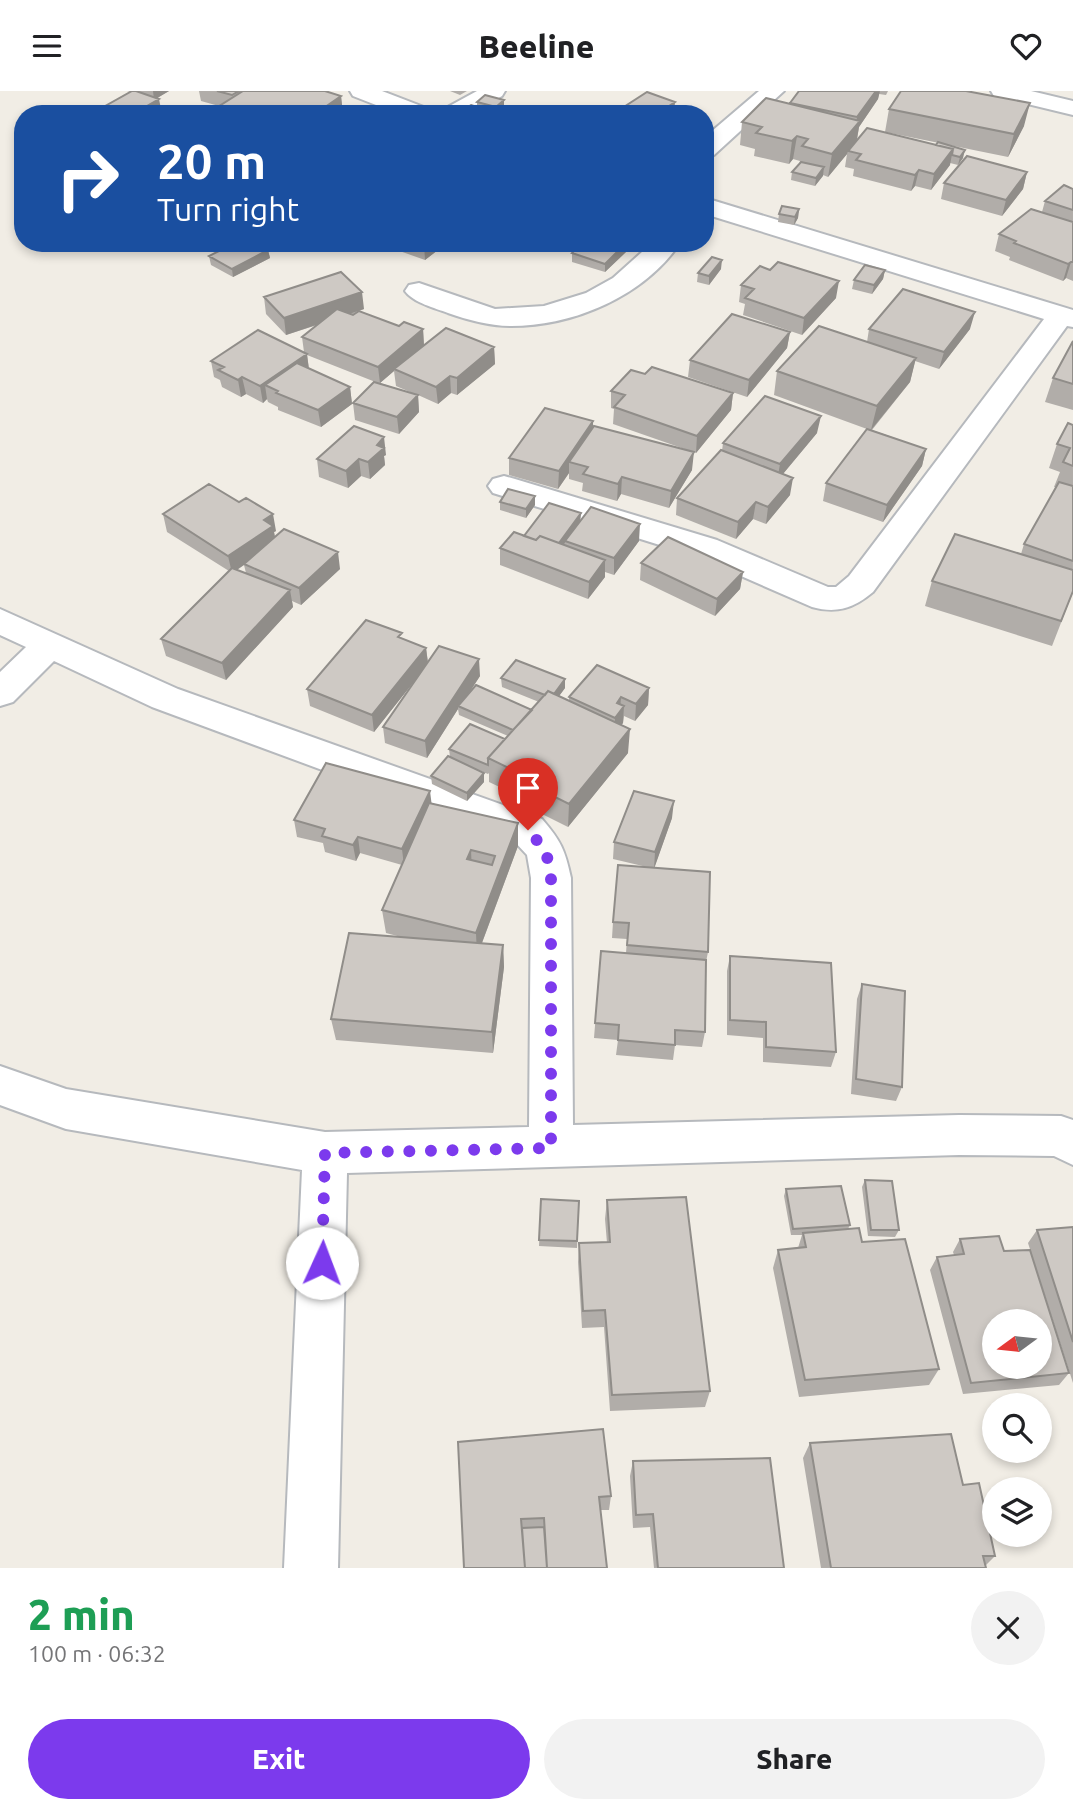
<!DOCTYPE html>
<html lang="en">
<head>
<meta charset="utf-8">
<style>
  :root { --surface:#fff; --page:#f2f2f2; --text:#202124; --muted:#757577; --accent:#7c3aed }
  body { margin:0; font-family:Ubuntu,sans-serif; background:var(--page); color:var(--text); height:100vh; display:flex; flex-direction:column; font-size:26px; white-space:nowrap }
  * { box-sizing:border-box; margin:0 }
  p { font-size:23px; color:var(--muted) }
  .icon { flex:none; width:38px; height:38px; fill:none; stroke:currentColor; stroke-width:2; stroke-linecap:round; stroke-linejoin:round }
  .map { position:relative; height:1477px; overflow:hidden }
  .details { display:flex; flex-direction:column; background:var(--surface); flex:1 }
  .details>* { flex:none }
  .hud { position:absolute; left:14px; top:14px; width:700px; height:147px; border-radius:28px; box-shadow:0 4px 10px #0003; background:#1a4fa0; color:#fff; overflow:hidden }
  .needle { width:46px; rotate:255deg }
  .buttons { position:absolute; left:982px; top:1218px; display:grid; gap:14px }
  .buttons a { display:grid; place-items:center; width:70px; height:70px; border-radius:50%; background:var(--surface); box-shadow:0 4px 10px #0003; font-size:35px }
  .pin { position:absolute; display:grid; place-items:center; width:60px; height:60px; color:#fff; margin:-72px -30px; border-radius:50% 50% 50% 0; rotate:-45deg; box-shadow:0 0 7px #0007 }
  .pin .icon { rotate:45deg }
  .me { position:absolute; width:77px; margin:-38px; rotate:2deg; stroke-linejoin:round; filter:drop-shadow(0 0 5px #0008) }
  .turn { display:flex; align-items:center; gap:24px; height:147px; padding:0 28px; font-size:32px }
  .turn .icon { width:91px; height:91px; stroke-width:2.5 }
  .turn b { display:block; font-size:49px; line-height:60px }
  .round { display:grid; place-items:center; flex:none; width:74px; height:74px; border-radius:37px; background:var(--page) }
  .headline { display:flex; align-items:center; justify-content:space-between; height:119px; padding:0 28px }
  h1 { font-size:42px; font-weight:800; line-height:52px; color:#1e9e55 }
  .button { display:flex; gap:14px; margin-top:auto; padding:14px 28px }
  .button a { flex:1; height:80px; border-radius:42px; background:var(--accent); color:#fff; font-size:28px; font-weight:800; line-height:80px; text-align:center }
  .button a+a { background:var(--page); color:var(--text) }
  header { display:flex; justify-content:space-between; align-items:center; height:91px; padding:0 28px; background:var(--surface); font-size:32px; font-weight:800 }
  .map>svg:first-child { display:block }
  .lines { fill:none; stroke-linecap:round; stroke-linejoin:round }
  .minor-casing { stroke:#b6b9bd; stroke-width:4 }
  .minor { fill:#fff; fill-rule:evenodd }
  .wall { fill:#b1ada9; fill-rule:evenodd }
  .shaded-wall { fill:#908d89 }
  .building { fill:#cec9c4; stroke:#908d89; stroke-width:2; fill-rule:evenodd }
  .route { stroke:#7c3aed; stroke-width:12; stroke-dasharray:0 21.6 }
</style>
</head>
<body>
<header><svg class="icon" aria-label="menu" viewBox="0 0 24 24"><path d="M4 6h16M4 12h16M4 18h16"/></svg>Beeline<svg class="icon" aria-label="heart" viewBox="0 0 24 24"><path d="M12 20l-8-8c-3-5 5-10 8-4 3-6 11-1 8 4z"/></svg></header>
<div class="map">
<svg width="1073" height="1477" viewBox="0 0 1073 1477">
  <rect width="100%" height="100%" fill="#f1ede5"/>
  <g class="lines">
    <defs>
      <path id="minor" d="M350 0H382L429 18 432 23H399L353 5Z
        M477 0H505L502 5 470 23H441L444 18Z
        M759 0H784L714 64 705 66V46Z
        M991 0H1031L1073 10V24L994 5Z
        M705 107 1073 219V236L1067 235 873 501C854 517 837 523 812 516L695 465 493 402 488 395 493 388 504 385 515 388 717 449 828 496H836L849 485 1044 228 705 123Z
        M652 152H680C644 205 574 235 511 235 490 235 468 229 448 222 435 217 414 212 405 200L409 194 419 192 495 218 544 215 586 202 613 187Z
        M0 518 178 598 542 728C561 750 565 759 571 787L573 1034 959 1024 1061 1025 1073 1029V1074L1054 1065 959 1064 347 1082 338 1477H284L302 1079 66 1038 0 1014V975L66 998 325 1041 529 1036 531 787 527 764 514 750 152 616 54 570 13 611 0 615V581L26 556 0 544Z"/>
    </defs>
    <use href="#minor" class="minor-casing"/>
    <use href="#minor" class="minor"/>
  </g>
  <path class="wall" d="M127 0H169L157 7Z
    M199 0H325L341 5 343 23H214L213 19 219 15 201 10Z
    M450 0H467L460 4Z
    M799 0H888L886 4 879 3 878 8 859 36 857 49 867 37 963 67 958 74 950 72V74L931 99 915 95 911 100 853 85 854 78 845 76 847 63 828 86 823 84 815 95 791 89 792 81 799 73 800 70 793 68 789 73 754 65 755 58 740 54 742 31 790 13Z
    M504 9V17L498 23H457L477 16V11Z
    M889 18 1024 35 1008 66 885 41Z
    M1027 81 1023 98 1002 125 941 108 944 92Z
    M1073 98V190L1066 187 1063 190 1009 169 1010 166 995 160 999 143 1042 121 1045 110Z
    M799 118 798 127 794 134 778 131 779 123Z
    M377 152H447L425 169Z
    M551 152H626V161L605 181 572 171V162L575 160Z
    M268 159 270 167 233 186 211 174 209 165Z
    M721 178 709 194 697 191 698 182Z
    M885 179 883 188 872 203 852 198 854 189Z
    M741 194 836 207 802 244 743 224 745 213 739 211Z
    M264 206 364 218 359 220 399 235 423 238 424 255 494 256 495 273 457 304 451 302 438 313 418 304 419 321 399 343 355 329 353 312 378 292 307 264 309 277 350 296 352 313 321 336 278 319V316L268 311 267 308 263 312 246 303 241 306 222 296 220 289 214 286 211 270 304 261 302 246 317 234 286 244 266 223ZM394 280 396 295 417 304 380 292Z
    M869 238H970L939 278 915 270 910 291 872 339 926 358 922 375 883 431 823 410 826 392 867 338 774 304 777 280 867 251Z
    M790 241 787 257 747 306 688 286 690 269Z
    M1073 250V319L1045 311 1053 287Z
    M645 283 733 302 731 319 696 362 613 333 614 318 611 317V300Z
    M1073 334V501L1052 555 925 515 932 490 1021 463 1024 453 1056 396H1054L1060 381 1049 377 1057 353Z
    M593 336 692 379 669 417 621 403 617 410 582 400 583 392 569 388V382L558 398 509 384V367Z
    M817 342 783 383 790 404 766 433 753 428 736 448 676 424 677 407 722 360 723 352Z
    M386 364 384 365 385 374 370 388 361 385 348 397 319 386 317 368Z
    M535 405V414L526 427 500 419V411Z
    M581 422 580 431 639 450 614 484 605 481V486L588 508 500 474V457L524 445Z
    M163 423 276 440 274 441 275 446 340 478 301 514 292 510 293 516 226 589 166 565 161 548 229 480 167 441ZM244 474 246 482 237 479Z
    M641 472 743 481 740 498 715 525 640 489Z
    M402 548 426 557 428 571 480 585 468 603 532 619 539 611 502 596 501 587 565 588V597L559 605 569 610V606L649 597 648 614 635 630 624 625 623 632 621 634 628 662 568 736 508 706V700L489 691V682L488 683 462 672 484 682V691L467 710 432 693 431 685 450 666 449 658 505 648 508 645 459 624 458 618 427 667 385 652 383 636 415 589 374 641 310 615 307 598Z
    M432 713 518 755 482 852 503 854 504 876 493 962 336 949 331 928 405 847 386 842 382 819 402 774 360 762 356 770 325 761 323 752 297 746 294 729Z
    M672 727 654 777 708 861 706 871 705 941 702 956 675 954 673 969 616 964 618 949 594 947 601 860 626 862 627 848 612 847 613 831 647 776 613 768 614 751Z
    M730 865 836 961 831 976 763 971V947L727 944V880Z
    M862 893 902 996 896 1010 851 1003 857 908Z
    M865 1089 899 1139 895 1146 868 1145 862 1096Z
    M786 1098 850 1134 848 1138 862 1151 939 1278 929 1294 799 1306 773 1177 778 1159 798 1157 802 1144H791L784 1105Z
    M541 1108 579 1110 577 1157 539 1155Z
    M607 1109 710 1300 705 1316 610 1320 604 1236 582 1237 578 1171 579 1152H607L605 1128Z
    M1073 1136V1292L1028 1152 1037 1139Z
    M960 1148 1004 1160 1069 1282 1059 1294 963 1303 930 1179 937 1166 954 1164 953 1161Z
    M458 1351 611 1405 609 1419H601L464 1477Z
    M810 1352 963 1394 995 1465 985 1475 986 1477H821L803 1367Z
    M633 1370 784 1477H654L650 1436 633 1437 630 1385Z"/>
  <path class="shaded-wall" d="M153 0H169L154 9Z
    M876 0H880L878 8 859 36 856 53 848 60 847 63 828 86 832 63 856 35 857 26Z
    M341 5 343 23H315Z
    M159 8 162 23H133Z
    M504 9V17L498 23H496V16Z
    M675 11 674 23H657Z
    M1030 12 1024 35 1008 66 1014 43Z
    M797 45 793 68 789 73 792 50Z
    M953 58 950 74 931 99 934 83Z
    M965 59 963 67 958 74 960 66Z
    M824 76 823 85 815 95 816 87Z
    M919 79 915 95 911 100 915 84Z
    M1027 81 1023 98 1002 125 1006 109Z
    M799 118 798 127 794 134 795 126Z
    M424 152H447L425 169Z
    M626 152V161L605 181V173Z
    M268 159 270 167 233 186 232 178Z
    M722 169 721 178 709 194V185Z
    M1071 171 1066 187 1063 190 1068 173Z
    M885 179 883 188 872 203 874 194Z
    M839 190 836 207 802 244 804 227Z
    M362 201 364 218 286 244 284 227Z
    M975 221 970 238 939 278 944 261Z
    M423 238 424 255 394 278V280L380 292 378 276Z
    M790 241 787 257 747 306 749 289Z
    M494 256 495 273 457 304V287Z
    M307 263 309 280 265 294 267 308 263 312 260 295Z
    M916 267 910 291 871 339 877 315Z
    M450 285 451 302 438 313 436 296Z
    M242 286 246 303 241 306 238 289Z
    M350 296 352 313 321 336 318 319Z
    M733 302 731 319 696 362 697 345Z
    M418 304 419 321 399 343 397 326Z
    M821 325 817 342 777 390 780 373Z
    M593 330V347L569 371V382L558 398 559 380Z
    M384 346 386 364 384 365 385 374 370 388 368 371 377 354Z
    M926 358 922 375 883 431 887 414Z
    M694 361 692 379 669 417 671 400Z
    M359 368 361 385 348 397 346 380Z
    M622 386 621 403 617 410 618 393Z
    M793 387 790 404 766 433 768 416Z
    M535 405V414L526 427V418Z
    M756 411 753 428 736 448 738 431Z
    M581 422 580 431 556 464V456Z
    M273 423 276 440 274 441 276 452 232 482 228 465 264 429Z
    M640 433 639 450 614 484V467Z
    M338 461 340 478 301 514 299 497Z
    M605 469V486L588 508 589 491Z
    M743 481 740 498 715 525 717 508Z
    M290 499 293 516 226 589 222 572Z
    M426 557 428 573 374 641 372 624Z
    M479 568 480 585 460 616 458 615V618L427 667 425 650Z
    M565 588V597L551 616V607Z
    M649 597 648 614 635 630 636 613Z
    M621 606 620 620 624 615 623 632 614 644 615 627 617 612Z
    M630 638 628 662 568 736 569 713Z
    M484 682V691L467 710V702Z
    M430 700 432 716 404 775 402 758Z
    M674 710 672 727 654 778 655 761Z
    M518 732V755L477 865 476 842Z
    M358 746 360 762 356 770 353 754Z
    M471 759 472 782 467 768Z
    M503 854 504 876 493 962 492 941Z"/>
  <path class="building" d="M132 0H136L159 8 133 23H91Z
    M217 0H239L232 4Z
    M243 0H325L341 5 315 23H226L213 19Z
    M799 0H876L857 26 790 12Z
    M901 0H966L1030 12 1014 43 889 18Z
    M647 1 675 11 657 23H613Z
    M485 4 504 9 496 16 477 11Z
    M766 7 860 30 832 63 802 55 808 48 797 45 792 50 756 42 762 36 742 31Z
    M471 14 490 21 487 23H457Z
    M674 20 682 23H669Z
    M867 37 953 58 934 83 919 79 915 84 856 69 861 63 848 60Z
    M938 51 965 59 960 66 952 64 953 58 936 54Z
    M967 65 1027 81 1006 109 944 92Z
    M801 71 824 76 816 87 792 81Z
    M1064 94 1073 98V119L1045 110Z
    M782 115 799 118 795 126 779 123Z
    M1031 118 1073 131V171H1071L1068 173 1014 152 1016 150 999 143Z
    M235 152H256L268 159 232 178 209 165Z
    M583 152H626L605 173 572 162Z
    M712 166 722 169 709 185 698 182Z
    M778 171 839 190 804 227 745 207 754 198 741 194 760 175 770 179Z
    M865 174 885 179 874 194 854 189Z
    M341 181 362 201 284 227 264 206Z
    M903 198 975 221 944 261 869 238Z
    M337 218 353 224 359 220 399 235 404 231 423 238 378 276 302 246Z
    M732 223 790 241 749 289 690 269Z
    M819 235 916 267 877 315 777 280Z
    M446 237 494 256 457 287 450 285 436 296 394 278Z
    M258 239 307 263 260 295 242 286 238 289 218 279 224 276 211 270Z
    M1073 250V293L1053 287Z
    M297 272 350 296 318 319 276 302 278 300 265 294Z
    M652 276 733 302 697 345 614 316 625 304 611 300 631 279 645 283Z
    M374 291 418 304 397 326 353 312Z
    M765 305 821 325 780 373 723 352Z
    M545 317 593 330 559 380 509 367Z
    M1068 332 1073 334V375L1063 371 1070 357 1057 353Z
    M354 335 384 346 377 354 384 357 368 371 359 368 346 380 317 368Z
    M594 335 694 361 671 400 622 386 618 393 583 383 588 376 569 371Z
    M867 338 926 358 887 414 826 392Z
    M721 359 793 387 768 416 756 411 738 431 677 407Z
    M1059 391 1073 395V470L1024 453Z
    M209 393 239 411 246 407 273 423 264 429 273 435 228 465 163 423Z
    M508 398 535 405 526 418 500 411Z
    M549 412 581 422 559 452 540 445 536 449 524 445Z
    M591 416 640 433 614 467 565 450Z
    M284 438 338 461 299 497 244 473Z
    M514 441 536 449 540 445 605 469 589 491 500 457Z
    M955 443 1073 479V500L1061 530 932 490Z
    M668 446 743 481 717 508 641 472Z
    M232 477 290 499 222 572 161 548Z
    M366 529 402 542 398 546 426 557 372 624 307 598Z
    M439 555 479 568 425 650 383 636Z
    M516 569 565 588 554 603 548 600 545 604 501 587Z
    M597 574 649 597 636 613 621 606 617 612 624 615 615 627 569 606Z
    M476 594 532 619 513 639 458 615Z
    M548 600 630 638 569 713 507 682 511 678 488 667Z
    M470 633 505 648 488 667V674L449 658Z
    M448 665 484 682 467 702 431 685Z
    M326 672 430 700 402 758 358 746 353 754 322 745 325 738 294 729Z
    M634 700 674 710 655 761 614 751Z
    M429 712 518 732 476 842 382 819ZM471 759 495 765 492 774 467 768Z
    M618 774 710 781 708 861 627 854 629 832 613 831Z
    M349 842 503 854 492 941 331 928Z
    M601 860 706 869 705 941 675 939V954L618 949 619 934 595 932Z
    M730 865 831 872 836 961 766 956V931L730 929Z
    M862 893 905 900 902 996 856 988Z
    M865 1089 892 1090 899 1139H871Z
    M841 1095 850 1134 793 1138 786 1098Z
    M686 1106 710 1300 612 1304 605 1219 583 1220 579 1152 610 1151 607 1109Z
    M541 1108 579 1110 577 1150 539 1149Z
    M1073 1136V1251L1037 1139Z
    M859 1137 862 1151 905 1148 939 1278 805 1289 778 1159 806 1156 803 1142Z
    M999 1145 1004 1160 1030 1159 1069 1282 971 1292 937 1166 964 1163 960 1148ZM994 1230H1040V1276H994Z
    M603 1338 611 1405 599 1406 607 1477H547L544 1427 521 1428 525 1477H464L458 1351Z
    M951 1343 963 1394 979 1392 995 1465H983L986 1477H831L810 1352Z
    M770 1367 784 1477H658L653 1423 636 1424 633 1370Z
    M544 1436 547 1477H525L522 1437Z"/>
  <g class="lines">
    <path class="route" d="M322 1172 325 1062 551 1057V787L546 760 528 739"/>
  </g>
</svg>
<div class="buttons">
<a><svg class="needle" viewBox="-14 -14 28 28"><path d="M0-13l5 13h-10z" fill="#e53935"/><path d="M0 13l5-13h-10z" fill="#757577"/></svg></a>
<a><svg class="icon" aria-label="search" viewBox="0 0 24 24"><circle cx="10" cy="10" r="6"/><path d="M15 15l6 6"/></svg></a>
<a><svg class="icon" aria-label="layers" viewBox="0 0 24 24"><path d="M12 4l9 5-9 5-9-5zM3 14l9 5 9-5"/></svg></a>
</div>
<div class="pin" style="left:528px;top:739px;background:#d93025"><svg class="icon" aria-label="arrive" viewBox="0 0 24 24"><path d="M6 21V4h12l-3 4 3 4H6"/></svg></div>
<svg class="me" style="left:322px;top:1172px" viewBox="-20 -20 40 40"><circle r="19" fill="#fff"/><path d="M0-13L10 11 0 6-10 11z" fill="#7c3aed"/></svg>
<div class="hud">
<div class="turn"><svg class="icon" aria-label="right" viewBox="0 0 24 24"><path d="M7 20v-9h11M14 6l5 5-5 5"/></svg><div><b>20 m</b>Turn right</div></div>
</div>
</div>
<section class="details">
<div class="headline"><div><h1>2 min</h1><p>100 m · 06:32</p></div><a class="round"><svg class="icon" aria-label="close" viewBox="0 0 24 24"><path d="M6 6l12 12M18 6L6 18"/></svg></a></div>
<div class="button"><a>Exit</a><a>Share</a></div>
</section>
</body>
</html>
